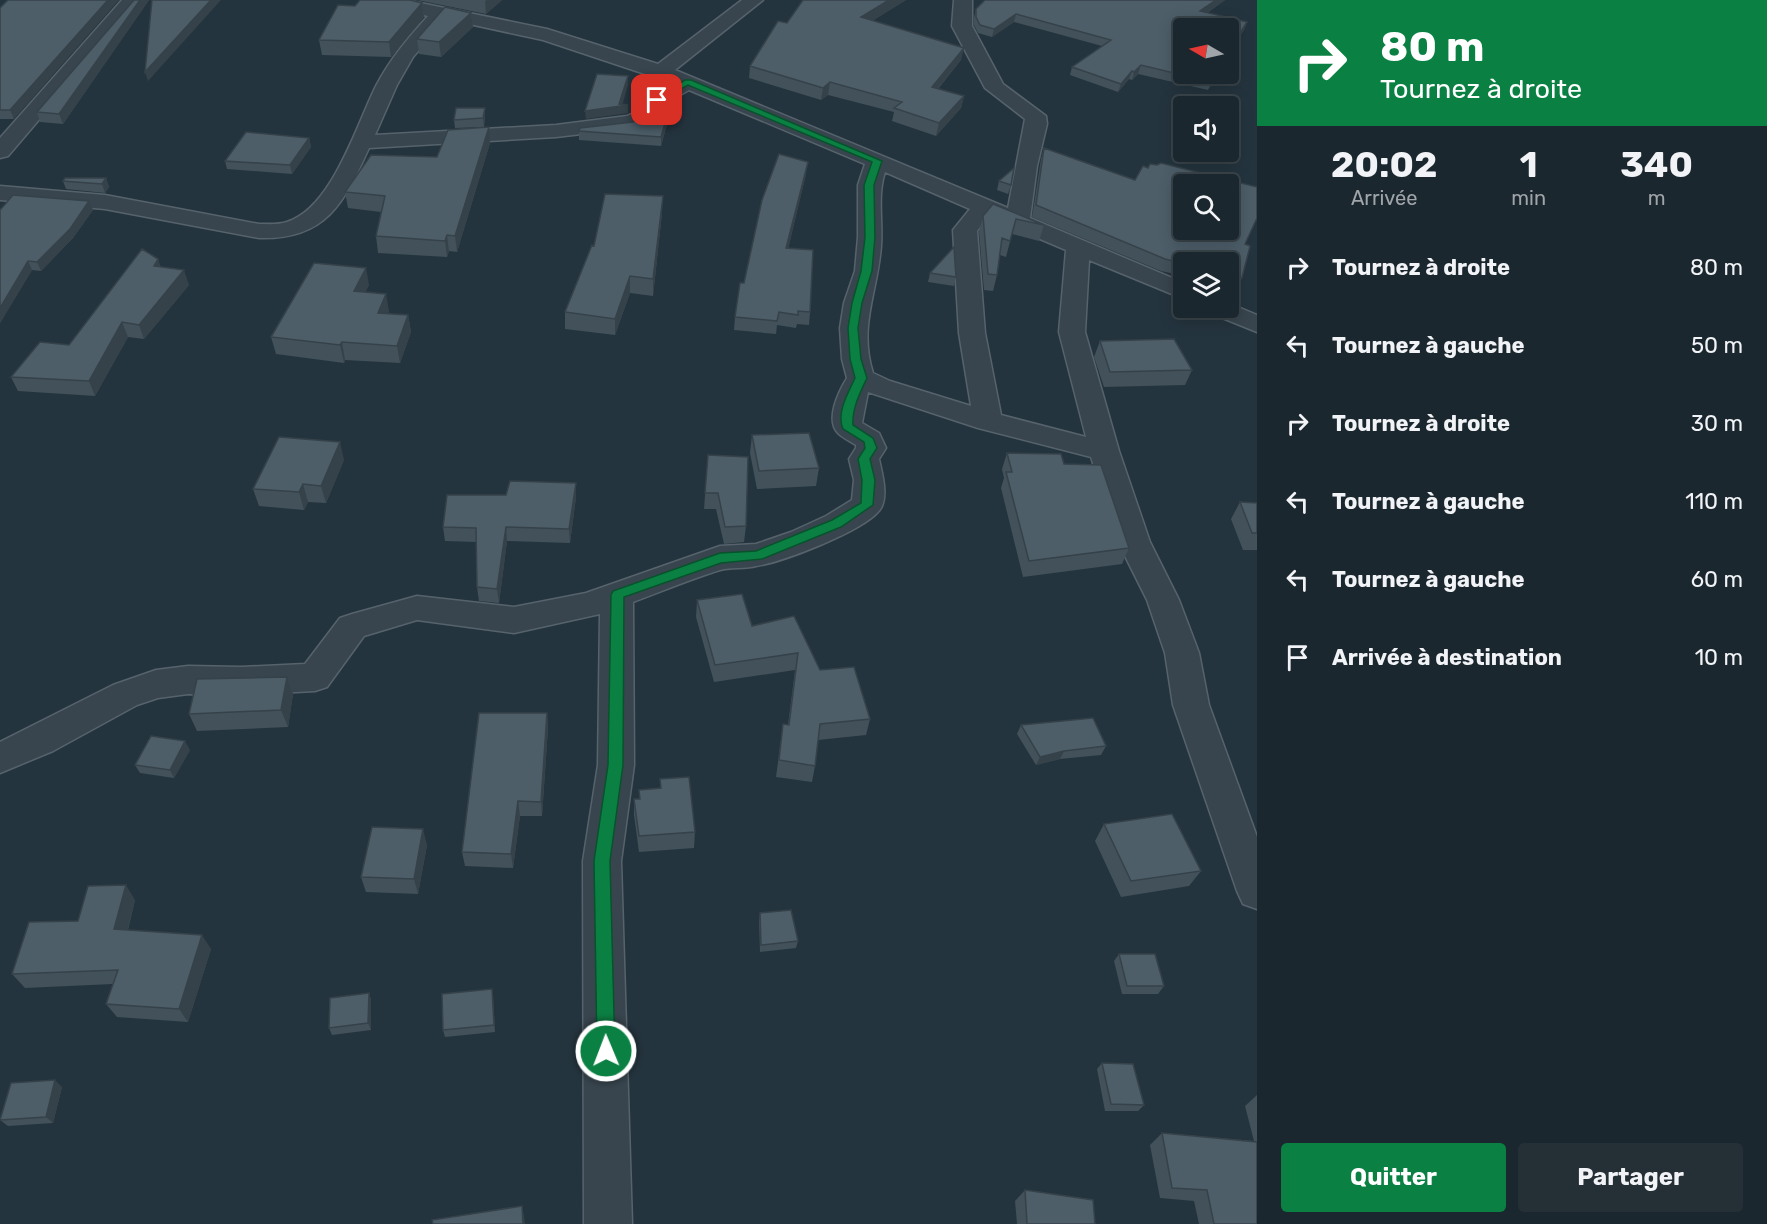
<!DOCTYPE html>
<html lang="fr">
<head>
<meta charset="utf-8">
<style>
  :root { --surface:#1b272e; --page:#242f36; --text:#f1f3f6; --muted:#a0a5aa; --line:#39444a; --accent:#0b8043 }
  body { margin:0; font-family:Rubik,sans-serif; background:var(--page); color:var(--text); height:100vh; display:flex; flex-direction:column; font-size:22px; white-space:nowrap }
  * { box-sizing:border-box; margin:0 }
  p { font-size:20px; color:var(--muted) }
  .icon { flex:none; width:33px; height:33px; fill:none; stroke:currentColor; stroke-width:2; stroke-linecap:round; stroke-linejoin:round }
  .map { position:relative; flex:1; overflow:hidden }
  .side { display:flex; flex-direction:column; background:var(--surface); width:510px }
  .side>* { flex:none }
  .hud { background:#0b8043; color:#fff; overflow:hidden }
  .needle { width:39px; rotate:279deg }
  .buttons { position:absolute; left:1173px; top:18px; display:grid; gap:12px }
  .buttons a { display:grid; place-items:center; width:66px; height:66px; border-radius:6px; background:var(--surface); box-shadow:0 3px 15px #0003,0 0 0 2px var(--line); font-size:30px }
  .pin { position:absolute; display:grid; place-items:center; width:51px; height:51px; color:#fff; margin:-26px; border-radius:12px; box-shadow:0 3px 9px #0006 }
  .me { position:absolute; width:66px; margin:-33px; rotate:359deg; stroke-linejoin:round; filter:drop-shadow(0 0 4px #0008) }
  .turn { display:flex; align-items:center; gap:21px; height:126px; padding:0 24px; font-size:27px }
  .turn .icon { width:78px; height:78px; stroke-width:2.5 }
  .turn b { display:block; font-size:42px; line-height:51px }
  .eta { display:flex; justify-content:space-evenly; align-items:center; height:102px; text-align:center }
  .eta b { font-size:36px; font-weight:700; line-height:42px }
  .primary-button { display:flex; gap:12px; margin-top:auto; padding:12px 24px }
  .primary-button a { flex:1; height:69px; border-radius:6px; background:var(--accent); color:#fff; font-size:24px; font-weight:700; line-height:69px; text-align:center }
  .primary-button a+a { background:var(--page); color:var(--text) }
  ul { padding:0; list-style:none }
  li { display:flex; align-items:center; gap:18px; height:78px; padding:0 24px }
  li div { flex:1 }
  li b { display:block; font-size:22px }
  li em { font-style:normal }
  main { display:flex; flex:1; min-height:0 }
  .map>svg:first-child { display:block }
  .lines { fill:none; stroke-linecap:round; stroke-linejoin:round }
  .minor-casing { stroke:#56636c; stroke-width:3 }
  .minor { fill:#38454e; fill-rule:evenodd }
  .wall { fill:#42515a }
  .shaded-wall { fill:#36424a }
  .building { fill:#4d5e69; stroke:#36424a; stroke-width:1.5; fill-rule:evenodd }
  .route { fill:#0b8043; stroke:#07532c; stroke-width:1.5 }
</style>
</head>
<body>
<main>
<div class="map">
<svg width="1257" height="1224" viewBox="0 0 1257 1224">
  <rect width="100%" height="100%" fill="#24343e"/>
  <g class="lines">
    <defs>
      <path id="minor" d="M122 0H141L8 156 0 158V138Z
        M370 0H406L547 29 658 64 742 0H763L675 70 1008 208 1025 119 985 88 952 26 954 0H972V26L1003 84 1046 116 1047 124 1037 166 1030 218 1184 283V299L1089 260 1085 332 1119 451 1150 542 1179 600 1199 653 1209 705 1257 837V909L1243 904 1237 891 1173 705 1165 653 1147 600 1118 542 1091 457 978 428 868 392 862 423 879 433 886 448 879 459C882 473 890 500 878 512 860 532 783 562 756 566 745 569 732 567 720 570 691 579 662 591 633 602L634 765 621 861 632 1224H584L583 861 598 765 600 614 514 633 417 620 364 636 327 687 315 691 241 695 188 694 158 698 137 705 53 751 0 773V742L113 685 156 670 188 666 241 667 305 664 340 618 352 614 417 596 514 607 586 593 720 546 756 544 791 532 826 516 852 500 854 480 849 459 856 448V445C850 441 843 438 839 434 824 421 839 391 847 378L842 359 840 328 844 303 855 271 858 237V185L865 164 689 90 664 104 651 120 632 128 556 137 369 148C344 203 326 240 259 238L105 209 0 200V186L105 195 259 224C268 224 278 225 287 222 332 208 356 126 376 86 390 59 408 38 428 16L372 4ZM446 19 543 40 672 83 650 96 637 112 627 116 556 125 375 135 397 85 413 57ZM885 172 970 209 953 230 959 333 971 406 890 381 873 373C858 326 878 291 881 246 883 221 877 196 885 172ZM988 217 1066 250 1059 332 1086 437 1001 415 985 333 977 231Z
        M1228 303 1257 315V332L1210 313 1206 308H1228Z"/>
    </defs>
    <use href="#minor" class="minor-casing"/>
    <use href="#minor" class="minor"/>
  </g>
  <path class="wall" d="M134 0H149L63 124 40 122 37 112Z
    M417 0H502L486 14Z
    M803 0H906L872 21 961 60 938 89 964 96 961 108 936 136 892 121 894 112 828 95 821 100 749 78 750 66 787 23Z
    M985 0H1225L1207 13 1247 22 1244 30 1184 74H1218L1208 90 1138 74 1132 80 1129 79 1118 92 1070 75 1072 67 1102 46 1014 22 992 37 978 33 974 25V17L976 9Z
    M422 3 424 17 391 57 322 55 319 40 355 6Z
    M0 8 14 119H0Z
    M471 13 473 27 441 57 419 54 417 39Z
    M485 116 484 127 455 128 454 120Z
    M669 117 661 146 579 140V131Z
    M309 138 311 147 292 174 227 169 225 161Z
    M490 143 457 252 449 251 447 257 378 253 376 236 381 212 348 208 345 192 437 157Z
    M1044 148 1245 244 1242 278 1237 289 1228 287V262H1184V276L1161 271 1032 217 1041 159Z
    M806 174 788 249 810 312 809 325 797 324 796 328 777 325 776 334 734 330 735 317 744 283Z
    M106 178 109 187 105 193 66 189 63 181Z
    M999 181 1011 185 1008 194 997 190Z
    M89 201 93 210 73 238 41 271 32 270 0 323V209Z
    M993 204 1044 225 1039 241 1012 234 1006 257 1000 255 997 275 993 291 984 290 979 232 983 216Z
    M662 213 653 296 630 293 615 335 565 329V312L594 246Z
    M158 259 160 267 189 285 144 339 128 337 95 396 18 391 11 377 69 345Z
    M930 273 956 277 954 286 928 282Z
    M369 285 365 292 389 311 388 314 408 315 411 332 400 363 345 360 344 363 276 354 271 337Z
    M1100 341 1192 370 1185 385 1104 387 1094 357Z
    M752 435 819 468 816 486 757 489 750 453Z
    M1007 453 1064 464 1129 548 1122 564 1023 577 1001 488 1004 478 1002 469Z
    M708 455 746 526 744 542 724 544 716 509H704Z
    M344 460 326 503 308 502 304 510 259 506 253 489Z
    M576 483V497L570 543 507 541 499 603 479 601 477 587V542L445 541 443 527 506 495Z
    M1240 502 1257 503V550H1243L1231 519Z
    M697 600 752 626 794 616 820 670 870 719 866 735 818 740 815 766 812 782 776 777 783 724 788 725 795 670 714 682 696 617Z
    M287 677 293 694 288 727 197 731 189 714Z
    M547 713 548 728 542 816H520L513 868 465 866 462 852Z
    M1021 725 1106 746 1101 755 1060 759 1036 765 1017 734Z
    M190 750 174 778 140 773 135 765Z
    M660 779 695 832 694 848 639 852 634 815V799H639V790L660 788Z
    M1104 824 1201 871 1189 886 1121 897 1095 841Z
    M427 845 418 894 366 892 361 877Z
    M135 900 128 930 211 949 188 1022 117 1017 106 1004 113 984 25 988 12 974 78 921Z
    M760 913 798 941 796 948 760 952 759 921Z
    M1119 954 1164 986 1158 994H1122L1114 961Z
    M369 993 371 1000V1030L332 1035 329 1028Z
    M493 996 495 1032 445 1037 443 1030Z
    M1102 1063 1144 1105 1138 1111H1105L1097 1069Z
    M62 1087 53 1123 8 1126 0 1120Z
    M1257 1095V1224H1199L1194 1201 1160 1198 1150 1145 1162 1133 1254 1141 1245 1106Z
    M1025 1190 1095 1224H1017L1015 1201Z"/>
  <path class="shaded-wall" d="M108 0H119L14 119 10 110Z
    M140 0H149L63 124 59 114Z
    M211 0H221L148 81 145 72Z
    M487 0H502L486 14 485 1Z
    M889 0H906L859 29 861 17Z
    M1216 0H1225L1197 19 1200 11Z
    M422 3 424 17 391 57 389 42Z
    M471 13 473 27 441 57 439 42Z
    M1016 14 1014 22 992 37 994 29Z
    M1247 22 1244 30 1228 56V53Z
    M964 48 961 60 929 99 932 87Z
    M1141 65 1138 74 1132 80 1134 72Z
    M1132 71 1129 79 1118 92 1121 84Z
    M1216 74H1218L1208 90 1211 82Z
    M628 76V85L622 106 628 105V113L586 119 585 111 619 104Z
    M830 82 828 95 821 100 823 88Z
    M964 96 961 108 936 136 939 123Z
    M485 108V116L484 127 483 118Z
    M669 109V117L661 146V137Z
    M489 127 490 143 457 252 455 236Z
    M309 138 311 147 292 174 290 165Z
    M808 162 806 174 785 261 786 248Z
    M106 178 109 187 105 193 102 184Z
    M663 196 662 213 653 296V279Z
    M89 201 93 210 73 238 41 271 37 262Z
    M447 235 449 251 447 257 445 241Z
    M158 259 163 274 154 266Z
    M28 261 32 270 0 323V308Z
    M366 268 369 285 357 308 354 291Z
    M184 270 189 285 144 339 139 325Z
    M630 276V293L615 335V319Z
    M386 294 389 311 381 331 378 313Z
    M408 315 411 332 400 363 397 346Z
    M122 322 128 337 95 396 89 381Z
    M342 342 345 360 344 363 340 345Z
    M340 442 344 460 326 503 321 486Z
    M576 483V497L570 543 569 529Z
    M303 484 308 502 304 510 299 492Z
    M506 527 507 541 499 603 497 589Z
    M287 677 293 694 288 727 281 710Z
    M547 713 548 728 542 816 541 802Z
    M185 741 190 750 174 778 170 770Z
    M1064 751 1060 759 1036 765 1040 757Z
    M518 801 520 816 513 868 511 854Z
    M423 829 427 845 418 894 414 879Z
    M126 885 135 900 124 944 114 929Z
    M202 935 211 949 188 1022 179 1009Z
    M492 989 493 996 495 1032 494 1025Z
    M369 993 371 1000V1030L368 1023Z
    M55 1080 62 1087 53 1123 46 1117Z
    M522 1206 524 1216 525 1224H523Z"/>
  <path class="building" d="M8 0H108L10 110H0V8Z
    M134 0H140L59 114 37 112Z
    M152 0H211L145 72Z
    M360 0H410L422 3 389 42 319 40 338 5 355 6Z
    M803 0H889L861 17 964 48 932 87 964 96 939 123 894 108 902 102 830 82 823 88 750 66 778 21 787 23Z
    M985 0H1216L1200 11 1247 22 1228 53V28H1184V74H1216L1211 82 1141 65 1134 72 1132 71 1121 84 1072 67 1111 40 1016 14 994 29 980 25 976 17V9Z
    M445 7 471 13 439 42 417 39Z
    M597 74 628 76 619 104 628 105 585 111Z
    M456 108H485L483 118 454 120Z
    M657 108 669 109 661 137 579 131 580 128 633 122 652 114Z
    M489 127 455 236 447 235 445 241 376 236 385 196 345 192 371 155 437 157 448 130Z
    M246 132 309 138 290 165 225 161Z
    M1044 148 1135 180 1143 166 1148 168 1150 164 1157 165 1161 163 1257 187V218L1245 244 1250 246 1242 278 1228 275V262H1184V264L1165 259 1036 205ZM1184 184H1228V230H1184Z
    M779 154 808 162 786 248 813 250 810 312 798 311V315L779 312 777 321 735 317 740 283H744L762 200Z
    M1014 168 1011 185 999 181Z
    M65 178H106L102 184 63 181Z
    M605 194 663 196 653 279 630 276 615 319 565 312 592 245 594 246Z
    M13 195 89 201 70 229 37 262 28 261 0 308V209H1Z
    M993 204 1044 225 1016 219 1010 241 1002 238 997 275 988 274 983 216Z
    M954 247 956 277 930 273Z
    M142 249 158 259 154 266 184 270 139 325 122 322 89 381 11 377 40 342 69 345Z
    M314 263 366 268 354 291 386 294 378 313 408 315 397 346 342 342 340 345 271 337Z
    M1174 339 1192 370 1110 372 1100 341Z
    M809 433 819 468 759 471 752 435Z
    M279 437 340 442 321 486 303 484 299 492 253 489Z
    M1007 453 1061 454 1064 464 1101 465 1129 548 1029 561 1006 472H1012Z
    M708 455 748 457 746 526 725 527 718 493H705Z
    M510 481 576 483 569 529 506 527 497 589 477 587 476 528 443 527 447 495H506Z
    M1240 502 1257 503V533H1252Z
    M742 594 752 626 794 616 820 670 854 667 870 719 820 724 815 766 779 760 783 724 789 725 798 653 715 665 697 600Z
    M287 677 281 710 189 714 197 679Z
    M479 713H547L541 802 518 801 511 854 462 852Z
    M1093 718 1106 746 1064 751 1040 757 1021 725Z
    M151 736 185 741 170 770 135 765Z
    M689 777 695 832 639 836 634 799H640L639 790 661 788 660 779Z
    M1172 814 1201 871 1131 881 1104 824Z
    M372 827 423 829 414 879 361 877Z
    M126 885 114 929 202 935 179 1009 106 1004 118 970 12 974 29 922 78 921 88 886Z
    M791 910 798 941 761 945 760 913Z
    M1119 954H1155L1164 986H1127Z
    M492 989 494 1025 443 1030 442 994Z
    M369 993 368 1023 329 1028 330 998Z
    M1102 1063 1133 1064 1144 1105 1111 1104Z
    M55 1080 46 1117 0 1120 11 1083Z
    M1162 1133 1257 1142V1224H1214L1207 1190 1172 1188Z
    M1025 1190 1093 1200 1095 1224H1027Z
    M522 1206 523 1224H433L432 1220Z"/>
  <path class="route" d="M685 80H691L882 161 874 185 875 237 872 271 862 303 858 328 861 359 867 378C860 393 852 408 853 425L873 438 877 448 870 459 875 480 873 505 841 527 762 559 721 563 624 597 623 765 610 861 615 1051 613 1057 606 1060 600 1057 597 1051 594 861 608 765 611 595 613 591 720 553 756 551 832 520 861 503 862 480 858 459 865 448 864 442 843 429C836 413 848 393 855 378L850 359 848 328 852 303 861 271 865 237 864 185 872 162 688 85 660 101 653 100Z"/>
</svg>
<div class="buttons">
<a><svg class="needle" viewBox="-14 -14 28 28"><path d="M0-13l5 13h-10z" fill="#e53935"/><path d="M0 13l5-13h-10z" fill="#a0a5aa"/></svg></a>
<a><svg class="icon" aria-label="sound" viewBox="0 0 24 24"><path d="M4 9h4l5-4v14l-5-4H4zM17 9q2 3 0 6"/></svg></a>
<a><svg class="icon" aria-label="search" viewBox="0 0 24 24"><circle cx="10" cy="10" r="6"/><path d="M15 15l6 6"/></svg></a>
<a><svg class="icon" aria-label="layers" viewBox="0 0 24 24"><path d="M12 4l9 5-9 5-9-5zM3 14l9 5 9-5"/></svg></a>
</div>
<div class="pin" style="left:657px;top:100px;background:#d93025"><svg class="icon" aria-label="arrive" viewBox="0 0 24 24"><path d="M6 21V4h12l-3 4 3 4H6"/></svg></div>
<svg class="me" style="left:606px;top:1051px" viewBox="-20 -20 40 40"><circle r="17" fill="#0b8043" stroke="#fff" stroke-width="3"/><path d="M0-11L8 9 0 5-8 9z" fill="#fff"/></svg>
</div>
<section class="side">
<div class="hud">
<div class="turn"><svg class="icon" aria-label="right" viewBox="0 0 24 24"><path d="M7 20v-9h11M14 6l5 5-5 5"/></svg><div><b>80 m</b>Tournez à droite</div></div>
</div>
<div class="eta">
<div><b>20:02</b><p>Arrivée</p></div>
<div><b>1</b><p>min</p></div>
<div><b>340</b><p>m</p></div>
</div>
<ul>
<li><svg class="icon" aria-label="right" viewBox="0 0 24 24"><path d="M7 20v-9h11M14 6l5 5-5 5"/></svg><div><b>Tournez à droite</b></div><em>80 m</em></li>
<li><svg class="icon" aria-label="left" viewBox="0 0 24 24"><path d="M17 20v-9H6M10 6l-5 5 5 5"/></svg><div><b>Tournez à gauche</b></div><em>50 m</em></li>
<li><svg class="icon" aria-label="right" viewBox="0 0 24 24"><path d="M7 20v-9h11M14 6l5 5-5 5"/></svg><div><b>Tournez à droite</b></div><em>30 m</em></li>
<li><svg class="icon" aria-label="left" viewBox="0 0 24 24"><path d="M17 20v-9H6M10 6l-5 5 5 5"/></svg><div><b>Tournez à gauche</b></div><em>110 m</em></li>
<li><svg class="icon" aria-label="left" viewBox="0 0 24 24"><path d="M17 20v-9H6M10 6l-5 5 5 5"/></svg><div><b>Tournez à gauche</b></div><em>60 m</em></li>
<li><svg class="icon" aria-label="arrive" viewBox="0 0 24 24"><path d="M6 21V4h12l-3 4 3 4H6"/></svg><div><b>Arrivée à destination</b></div><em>10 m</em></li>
</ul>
<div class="primary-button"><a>Quitter</a><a>Partager</a></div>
</section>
</main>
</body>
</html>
